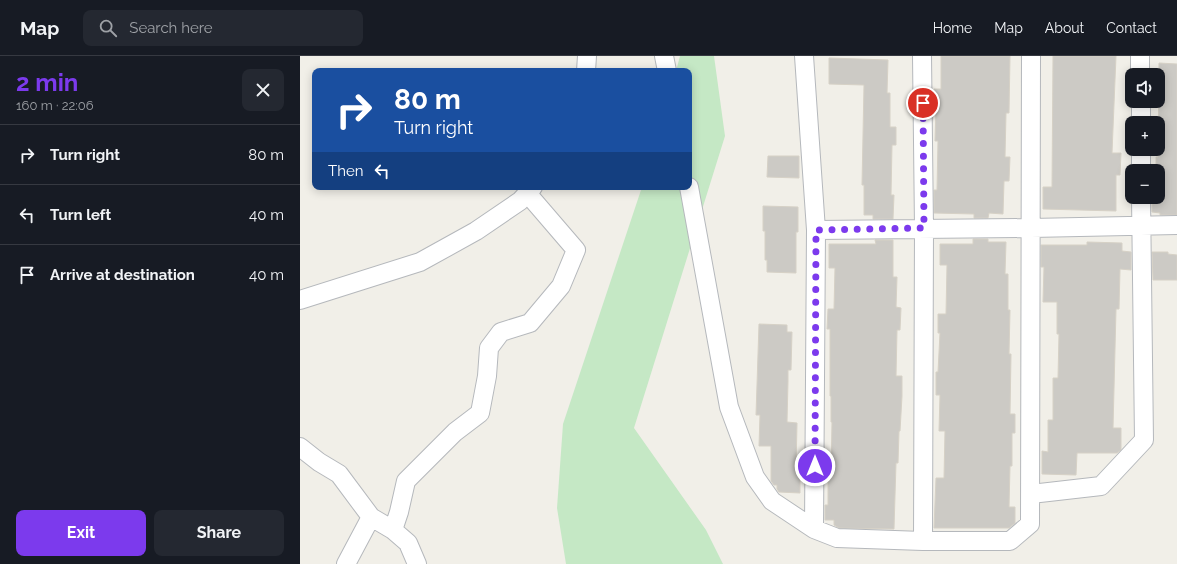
<!DOCTYPE html>
<html lang="en">
<head>
<meta charset="utf-8">
<style>
  :root { --surface:#171b24; --page:#242831; --text:#f1f3f6; --muted:#9ea1a6; --line:#363941; --accent:#7c3aed }
  body { margin:0; font-family:Raleway,sans-serif; background:var(--page); color:var(--text); height:100vh; display:flex; flex-direction:column; font-size:15px; white-space:nowrap }
  * { box-sizing:border-box; margin:0 }
  p { font-size:13px; color:var(--muted) }
  .icon { flex:none; width:22px; height:22px; fill:none; stroke:currentColor; stroke-width:2; stroke-linecap:round; stroke-linejoin:round }
  .map { position:relative; flex:1; overflow:hidden }
  .sheet { display:flex; flex-direction:column; background:var(--surface); width:300px }
  .sheet>* { flex:none }
  .banner { position:absolute; left:12px; top:12px; width:380px; height:122px; border-radius:8px; box-shadow:0 2px 10px #0003; background:#1a4fa0; color:#fff; overflow:hidden }
  .buttons { position:absolute; left:825px; top:12px; display:grid; gap:8px }
  .buttons a { display:grid; place-items:center; width:40px; height:40px; border-radius:8px; background:var(--surface); box-shadow:0 2px 10px #0003; font-size:20px }
  .pin { position:absolute; display:grid; place-items:center; width:34px; height:34px; color:#fff; margin:-17px; border:2px solid #fff; border-radius:50%; box-shadow:0 1px 4px #0007 }
  .me { position:absolute; width:44px; margin:-22px; rotate:0deg; stroke-linejoin:round; filter:drop-shadow(0 0 3px #0008) }
  .turn { display:flex; align-items:center; gap:14px; height:84px; padding:0 16px; font-size:18px }
  .turn .icon { width:52px; height:52px; stroke-width:2.5 }
  .turn b { display:block; font-size:28px; line-height:34px }
  .then { display:flex; align-items:center; height:38px; padding:0 16px; background:#0003; gap:8px; font-size:15px }
  .round { display:grid; place-items:center; flex:none; width:42px; height:42px; border-radius:8px; background:var(--page) }
  .summary { display:flex; align-items:center; justify-content:space-between; height:68px; padding:0 16px }
  h1 { font-size:24px; font-weight:700; line-height:30px; color:var(--accent) }
  .button { display:flex; gap:8px; margin-top:auto; padding:8px 16px }
  .button a { flex:1; height:46px; border-radius:8px; background:var(--accent); color:#fff; font-size:16px; font-weight:700; line-height:46px; text-align:center }
  .button a+a { background:var(--page); color:var(--text) }
  ul { padding:0; list-style:none }
  li { display:flex; align-items:center; gap:12px; height:60px; padding:0 16px; border-top:1px solid var(--line) }
  li div { flex:1 }
  li b { display:block; font-size:15px }
  li em { font-style:normal }
  header { display:flex; align-items:center; gap:24px; box-sizing:border-box; height:56px; padding:0 20px; background:var(--surface); border-bottom:1px solid var(--line) }
  header strong { font-size:19px }
  nav { display:flex; gap:22px; margin-inline-start:auto; font-size:14px }
  .search { width:280px; height:36px; background:var(--page); display:flex; align-items:center; gap:10px; box-sizing:border-box; padding:0 14px; border-radius:8px; color:var(--muted); font-size:15px }
  main { display:flex; flex:1; min-height:0 }
  .map>svg:first-child { display:block }
  .green { fill:#c5e8c5 }
  .building { fill:#cccac5; stroke:#d6d1c6 }
  .lines { fill:none; stroke-linecap:round; stroke-linejoin:round }
  .minor-casing { stroke:#b5b8bc; stroke-width:20 }
  .minor { stroke:#fff; stroke-width:18 }
  .route { stroke:#7c3aed; stroke-width:7; stroke-dasharray:0 12.6 }
</style>
</head>
<body>
<header>
<strong>Map</strong>
<div class="search"><svg class="icon" aria-label="search" viewBox="0 0 24 24"><circle cx="10" cy="10" r="6"/><path d="M15 15l6 6"/></svg>Search here</div>
<nav><a>Home</a><a>Map</a><a>About</a><a>Contact</a></nav>
</header>
<main>
<section class="sheet">
<div class="summary"><div><h1>2 min</h1><p>160 m · 22:06</p></div><a class="round"><svg class="icon" aria-label="close" viewBox="0 0 24 24"><path d="M6 6l12 12M18 6L6 18"/></svg></a></div>
<ul>
<li><svg class="icon" aria-label="right" viewBox="0 0 24 24"><path d="M7 20v-9h11M14 6l5 5-5 5"/></svg><div><b>Turn right</b></div><em>80 m</em></li>
<li><svg class="icon" aria-label="left" viewBox="0 0 24 24"><path d="M17 20v-9H6M10 6l-5 5 5 5"/></svg><div><b>Turn left</b></div><em>40 m</em></li>
<li><svg class="icon" aria-label="arrive" viewBox="0 0 24 24"><path d="M6 21V4h12l-3 4 3 4H6"/></svg><div><b>Arrive at destination</b></div><em>40 m</em></li>
</ul>
<div class="button"><a>Exit</a><a>Share</a></div>
</section>
<div class="map">
<svg width="877" height="508" viewBox="0 0 877 508">
  <rect width="100%" height="100%" fill="#f1efe8"/>
  <path class="green" d="M380 0H414L425 80 334 372 406 474 423 508H266L257 452 263 368 342 131H389V15H376Z"/>
  <path class="building" d="M641 0H710L709 57H706L705 101H710L709 125H704L703 158 689 157 688 162H674V158L634 157V134H637L638 85H635L636 52H634V33H641Z
    M753 0H816L812 97H821L820 119H816V155L743 153V131H752Z
    M529 2 588 4 587 37H590V71H596V89H592L591 139H594L593 163H573V159H564V129H562L564 29 529 28Z
    M859 7 877 8V159H860V157L852 156V141H858V115H856V101H858Z
    M468 100H499V122L467 121Z
    M463 150 498 151V176H496V217L467 216V204H465V175H463Z
    M673 183H688V186H706L705 218H708V254H710L709 298H711L710 358H715V377H712V410H710L709 451H715V467L709 472H634L636 422H644L645 375H639L640 339H636V316H638L640 277H638V258H646L647 209H640V188H673Z
    M575 184H593V221H597L596 251 601 252 600 274H597L596 320H602V340L600 375H599L598 407H596L594 473 539 472 534 469V464H525V449H528V417H531L532 366H531V340H530V273H527L528 253H534L535 212H529V188H576Z
    M787 186 822 187V195L831 196V214L820 213 819 253H816L813 372H821V394L817 397H777L776 419 742 418V395L748 396V364H753V322H758L759 278H757V246H743L744 211H741V189H787Z
    M852 196H868V198L877 199V224H853Z
    M459 268 487 269V276H492L491 314H488V325L487 366 497 367 496 411H500V437L479 436 477 433V429H474L471 425V390H459L460 359H456Z"/>
  <g class="lines">
    <defs>
      <path id="minor" d="M364 0 367 15
        M504 0 516 174 514 473
        M622 0 624 172 623 485
        M840 0V19
        M286 15 287 0
        M841 45V67
        M841 93V115
        M389 131 429 351 455 421 472 445 514 473 537 482 623 485H710L730 468 731 0
        M516 174 731 172 877 169
        M0 244 120 206 176 175 220 145 233 131
        M0 391 19 406 39 418 71 461
        M731 438 801 430 844 384 841 141
        M93 474 99 456 106 425 155 376 180 357 187 320 189 292 201 276 230 267 261 230 276 194 227 137
        M46 508 71 461 93 474 108 487 117 508"/>
    </defs>
    <use href="#minor" class="minor-casing"/>
    <use href="#minor" class="minor"/>
  </g>
  <g class="lines">
    <path class="route" d="M515 410 516 174 624 172 623 47"/>
  </g>
</svg>
<div class="buttons">
<a><svg class="icon" aria-label="sound" viewBox="0 0 24 24"><path d="M4 9h4l5-4v14l-5-4H4zM17 9q2 3 0 6"/></svg></a>
<a>+</a>
<a>−</a>
</div>
<div class="pin" style="left:623px;top:47px;background:#d93025"><svg class="icon" aria-label="arrive" viewBox="0 0 24 24"><path d="M6 21V4h12l-3 4 3 4H6"/></svg></div>
<svg class="me" style="left:515px;top:410px" viewBox="-20 -20 40 40"><circle r="17" fill="#7c3aed" stroke="#fff" stroke-width="3"/><path d="M0-11L8 9 0 5-8 9z" fill="#fff"/></svg>
<div class="banner">
<div class="turn"><svg class="icon" aria-label="right" viewBox="0 0 24 24"><path d="M7 20v-9h11M14 6l5 5-5 5"/></svg><div><b>80 m</b>Turn right</div></div>
<div class="then">Then<svg class="icon" aria-label="left" viewBox="0 0 24 24"><path d="M17 20v-9H6M10 6l-5 5 5 5"/></svg></div>
</div>
</div>
</main>
</body>
</html>
